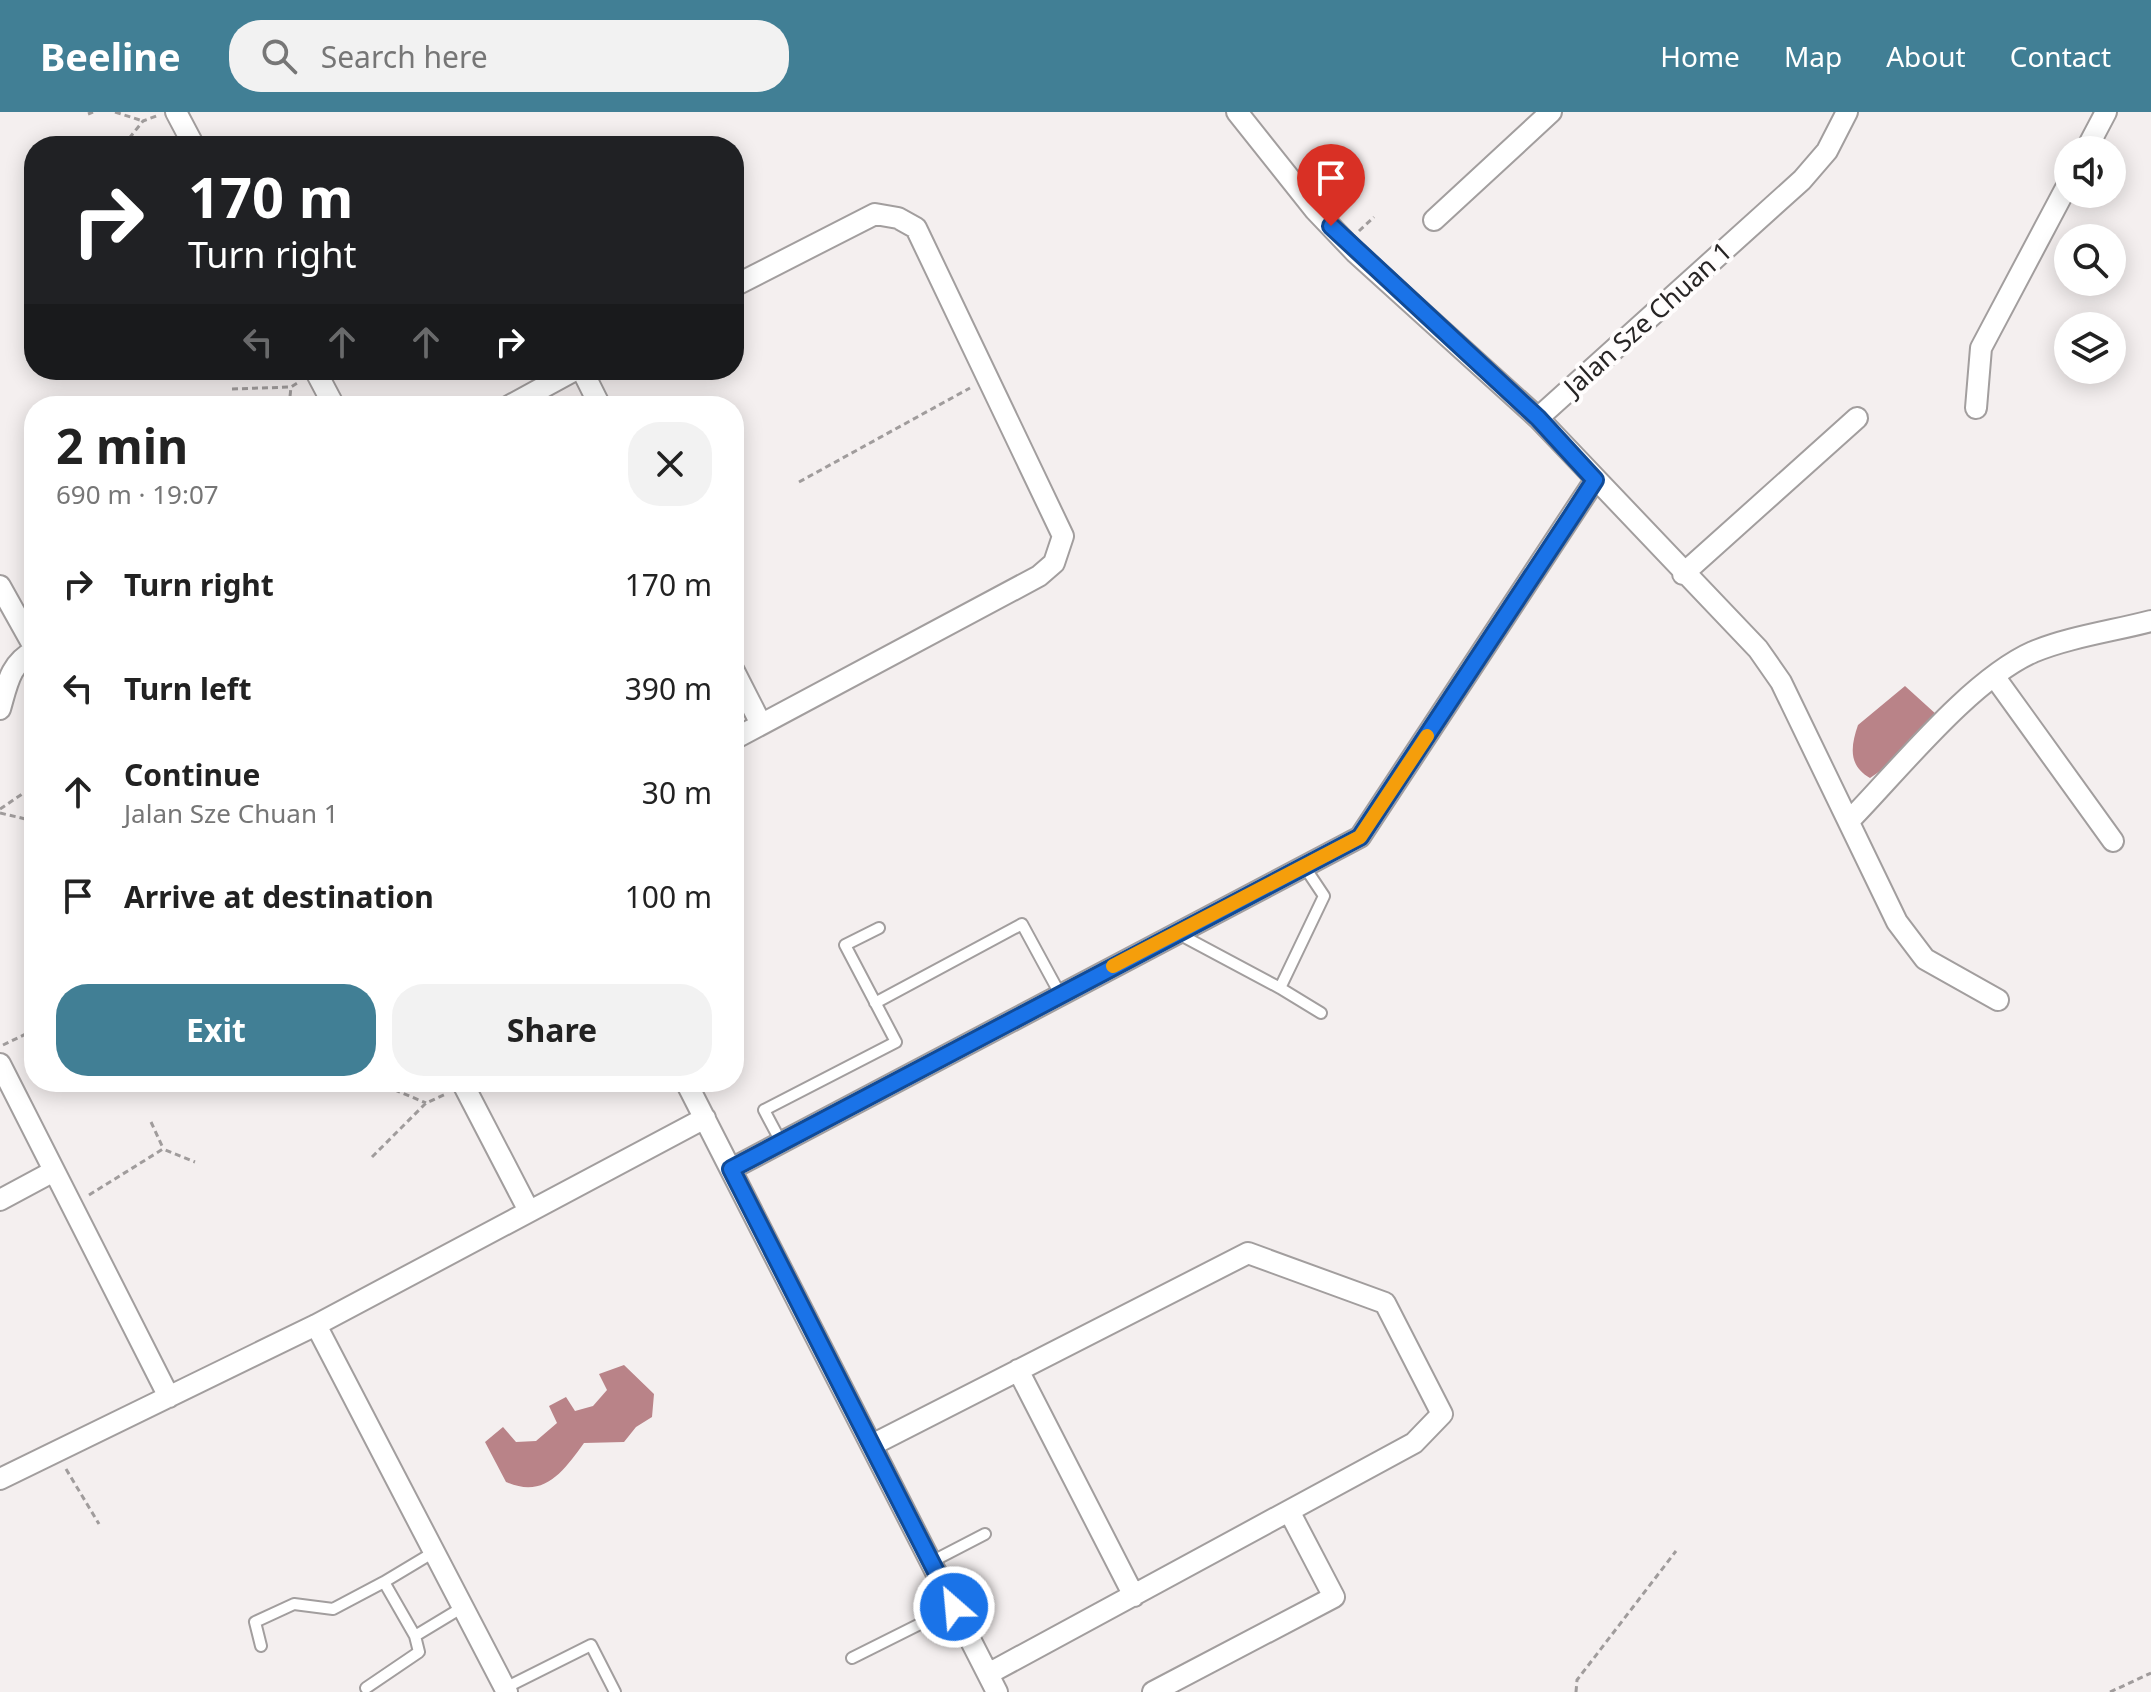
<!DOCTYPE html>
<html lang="en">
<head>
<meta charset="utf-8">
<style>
  :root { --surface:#fff; --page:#f2f2f2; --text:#222; --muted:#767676; --accent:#417f95 }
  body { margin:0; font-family:"Noto Sans",sans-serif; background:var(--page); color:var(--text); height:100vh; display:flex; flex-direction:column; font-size:30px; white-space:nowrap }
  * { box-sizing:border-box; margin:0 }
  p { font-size:26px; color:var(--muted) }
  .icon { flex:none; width:44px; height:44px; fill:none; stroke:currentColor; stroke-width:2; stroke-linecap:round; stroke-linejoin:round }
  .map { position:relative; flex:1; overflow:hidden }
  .drawer { position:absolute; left:24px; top:284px; width:720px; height:696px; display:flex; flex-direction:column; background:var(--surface); border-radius:32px; box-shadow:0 4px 20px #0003 }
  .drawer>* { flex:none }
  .hud { position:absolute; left:24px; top:24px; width:720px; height:244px; border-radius:32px; box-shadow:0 4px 20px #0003; background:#202124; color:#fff; overflow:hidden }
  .buttons { position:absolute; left:2054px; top:24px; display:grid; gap:16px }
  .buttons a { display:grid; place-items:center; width:72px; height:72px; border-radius:50%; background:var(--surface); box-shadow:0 4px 20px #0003; font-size:40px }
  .pin { position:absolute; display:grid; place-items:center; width:68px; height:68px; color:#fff; margin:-82px -34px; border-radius:50% 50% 50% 0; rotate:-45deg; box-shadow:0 0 8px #0007 }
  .pin .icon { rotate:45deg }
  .me { position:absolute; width:88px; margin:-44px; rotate:333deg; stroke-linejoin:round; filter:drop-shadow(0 0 6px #0008) }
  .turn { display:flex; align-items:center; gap:28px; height:168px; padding:0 32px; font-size:36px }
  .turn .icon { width:104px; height:104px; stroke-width:2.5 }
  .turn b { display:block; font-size:56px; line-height:68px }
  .lanes { display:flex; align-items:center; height:76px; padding:0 32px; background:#0003; justify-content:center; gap:40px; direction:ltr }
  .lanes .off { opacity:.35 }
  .round { display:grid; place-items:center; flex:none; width:84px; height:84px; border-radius:32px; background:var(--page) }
  .overview { display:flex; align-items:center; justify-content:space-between; height:136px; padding:0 32px }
  h1 { font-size:48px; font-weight:700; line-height:60px }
  .button { display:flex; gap:16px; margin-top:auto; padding:16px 32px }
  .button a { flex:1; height:92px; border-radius:32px; background:var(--accent); color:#fff; font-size:32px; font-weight:700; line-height:92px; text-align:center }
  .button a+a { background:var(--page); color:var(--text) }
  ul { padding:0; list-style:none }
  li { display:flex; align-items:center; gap:24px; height:104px; padding:0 32px }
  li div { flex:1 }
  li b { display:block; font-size:30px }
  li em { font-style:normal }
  header { display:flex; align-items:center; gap:48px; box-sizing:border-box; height:112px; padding:0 40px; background:var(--accent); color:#fff }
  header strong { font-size:38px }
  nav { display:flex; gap:44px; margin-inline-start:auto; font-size:28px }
  .search { width:560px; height:72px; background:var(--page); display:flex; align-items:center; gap:20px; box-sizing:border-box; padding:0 28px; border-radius:32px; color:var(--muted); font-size:30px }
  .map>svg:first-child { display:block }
  .water { fill:#b98388 }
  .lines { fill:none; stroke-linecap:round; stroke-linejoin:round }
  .service-casing { stroke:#a29e9e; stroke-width:14 }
  .minor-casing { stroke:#a29e9e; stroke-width:24 }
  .path { stroke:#a09c9c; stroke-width:3; stroke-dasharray:6 4; stroke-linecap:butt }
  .service { stroke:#fff; stroke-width:10 }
  .minor { stroke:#fff; stroke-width:20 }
  .route-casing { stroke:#114b97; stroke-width:20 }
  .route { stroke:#1a73e8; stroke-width:14 }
  .slow { stroke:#f59e0b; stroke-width:14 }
  .labels { text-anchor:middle; stroke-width:8; stroke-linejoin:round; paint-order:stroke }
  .street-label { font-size:26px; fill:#272525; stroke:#fffdfd }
</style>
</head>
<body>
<header>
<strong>Beeline</strong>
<div class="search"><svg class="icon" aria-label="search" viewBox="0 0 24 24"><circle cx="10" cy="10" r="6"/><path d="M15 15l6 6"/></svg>Search here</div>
<nav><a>Home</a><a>Map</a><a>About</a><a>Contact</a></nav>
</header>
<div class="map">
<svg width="2151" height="1580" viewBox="0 0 2151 1580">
  <rect width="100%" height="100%" fill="#f4efef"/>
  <path class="water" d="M1905 574 1937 603 1886 655 1870 666C1849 654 1850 636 1858 613Z
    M624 1253 654 1282 652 1305 636 1315 624 1330 584 1331C563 1360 544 1387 506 1370L485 1330 503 1315 516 1330 536 1329 557 1311 549 1294 566 1285 575 1299 593 1294 607 1278 599 1262Z"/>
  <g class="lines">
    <defs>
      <path id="service" d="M1177 821 1280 876 1324 784 1304 754
        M1280 876 1321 901
        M875 891 1022 812 1060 882
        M781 1030 764 998 896 930 845 833 879 816
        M434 1440 384 1470 415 1524 463 1495
        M931 1450 985 1422
        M261 1534 255 1510 294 1492 333 1497 384 1470
        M852 1546 954 1495
        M366 1576 419 1540 415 1524
        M505 1576 591 1533 615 1580"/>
      <path id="minor" d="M176 0 194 34
        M1237 0 1315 98 1355 140 1538 306 1802 68 1827 39 1847 0
        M2086 38 2106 0
        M1434 108 1551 0
        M734 174 875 102 898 106 916 116 1063 424 1054 451 1039 464 734 627
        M315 258 334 294
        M582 258 600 294
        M509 294 575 258
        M1976 296 1981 236 2068 72
        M1538 306 1758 537 1781 570 1897 810 1925 847 1998 888
        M1683 462 1857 306
        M0 474 34 535
        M734 559 761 612
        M1994 564 2113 729
        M0 597C7 573 10 551 34 539
        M1849 709C1898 659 1970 568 2033 540 2069 525 2113 519 2151 509
        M0 952 169 1285
        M462 970 529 1099
        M686 970 997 1580
        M731 1057 1360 725 1595 368
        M0 1088 54 1059
        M316 1213 507 1580
        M1018 1258 1134 1484
        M872 1333 1248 1141 1385 1191 1442 1302 1414 1331 988 1562
        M0 1367 316 1213 705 1006
        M1153 1580 1334 1485 1289 1399"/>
    </defs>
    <use href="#service" class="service-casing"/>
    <use href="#minor" class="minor-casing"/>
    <path class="path" d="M115 0 143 9
      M88 2 93 0
      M123 34 143 9 159 3
      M1359 119 1374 105
      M232 277 291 275 299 270
      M289 294 291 275
      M799 370 970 276
      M0 697 34 674
      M0 701 34 709
      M3 933 34 918
      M376 970 426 991
      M151 1010 163 1036
      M372 1045 426 991 446 982
      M89 1083 163 1037 195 1050
      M66 1357 99 1412
      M1576 1580 1577 1568 1676 1439
      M2110 1580 2151 1561"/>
    <use href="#service" class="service"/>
    <use href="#minor" class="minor"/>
  </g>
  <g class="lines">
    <defs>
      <path id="route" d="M954 1495 731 1057 1360 725 1573 402 1595 368 1538 306 1331 114"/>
    </defs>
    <use href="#route" class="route-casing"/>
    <use href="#route" class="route"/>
    <path class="slow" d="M1113 854 1360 725 1427 624"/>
  </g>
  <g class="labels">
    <g class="street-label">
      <text transform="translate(1648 207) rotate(-42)" y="9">Jalan Sze Chuan 1</text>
    </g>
  </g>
</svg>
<div class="buttons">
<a><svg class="icon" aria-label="sound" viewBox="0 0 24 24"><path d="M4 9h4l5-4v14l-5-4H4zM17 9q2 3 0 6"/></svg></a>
<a><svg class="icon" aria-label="search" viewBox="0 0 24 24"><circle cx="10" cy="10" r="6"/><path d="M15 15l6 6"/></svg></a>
<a><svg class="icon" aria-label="layers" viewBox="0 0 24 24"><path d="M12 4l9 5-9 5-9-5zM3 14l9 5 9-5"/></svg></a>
</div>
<div class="pin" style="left:1331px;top:114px;background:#d93025"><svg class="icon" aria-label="arrive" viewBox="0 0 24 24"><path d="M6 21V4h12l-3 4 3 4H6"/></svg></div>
<svg class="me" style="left:954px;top:1495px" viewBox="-20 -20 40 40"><circle r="17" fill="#1a73e8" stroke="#fff" stroke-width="3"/><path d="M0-11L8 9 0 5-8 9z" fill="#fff"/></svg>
<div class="hud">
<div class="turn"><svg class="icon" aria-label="right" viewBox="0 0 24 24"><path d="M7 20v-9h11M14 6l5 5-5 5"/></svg><div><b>170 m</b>Turn right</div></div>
<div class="lanes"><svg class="icon off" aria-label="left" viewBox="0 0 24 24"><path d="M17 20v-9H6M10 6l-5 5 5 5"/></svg><svg class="icon off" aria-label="ahead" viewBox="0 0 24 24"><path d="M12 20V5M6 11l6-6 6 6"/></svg><svg class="icon off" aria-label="ahead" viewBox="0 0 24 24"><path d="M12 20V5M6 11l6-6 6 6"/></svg><svg class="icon" aria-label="right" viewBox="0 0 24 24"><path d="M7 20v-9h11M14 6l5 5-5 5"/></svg></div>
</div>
<section class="drawer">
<div class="overview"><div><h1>2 min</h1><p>690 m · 19:07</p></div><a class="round"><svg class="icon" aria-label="close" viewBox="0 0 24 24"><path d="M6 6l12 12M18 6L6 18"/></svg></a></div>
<ul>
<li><svg class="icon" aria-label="right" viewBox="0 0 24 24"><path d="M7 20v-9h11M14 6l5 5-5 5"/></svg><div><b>Turn right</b></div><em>170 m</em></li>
<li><svg class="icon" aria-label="left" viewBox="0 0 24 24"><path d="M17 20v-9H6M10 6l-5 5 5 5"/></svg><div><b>Turn left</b></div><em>390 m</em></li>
<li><svg class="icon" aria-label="ahead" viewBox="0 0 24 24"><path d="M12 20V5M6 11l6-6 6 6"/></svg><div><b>Continue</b><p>Jalan Sze Chuan 1</p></div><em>30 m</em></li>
<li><svg class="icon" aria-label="arrive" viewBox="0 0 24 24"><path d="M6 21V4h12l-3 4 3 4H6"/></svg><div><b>Arrive at destination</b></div><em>100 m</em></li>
</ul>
<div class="button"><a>Exit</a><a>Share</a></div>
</section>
</div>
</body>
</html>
